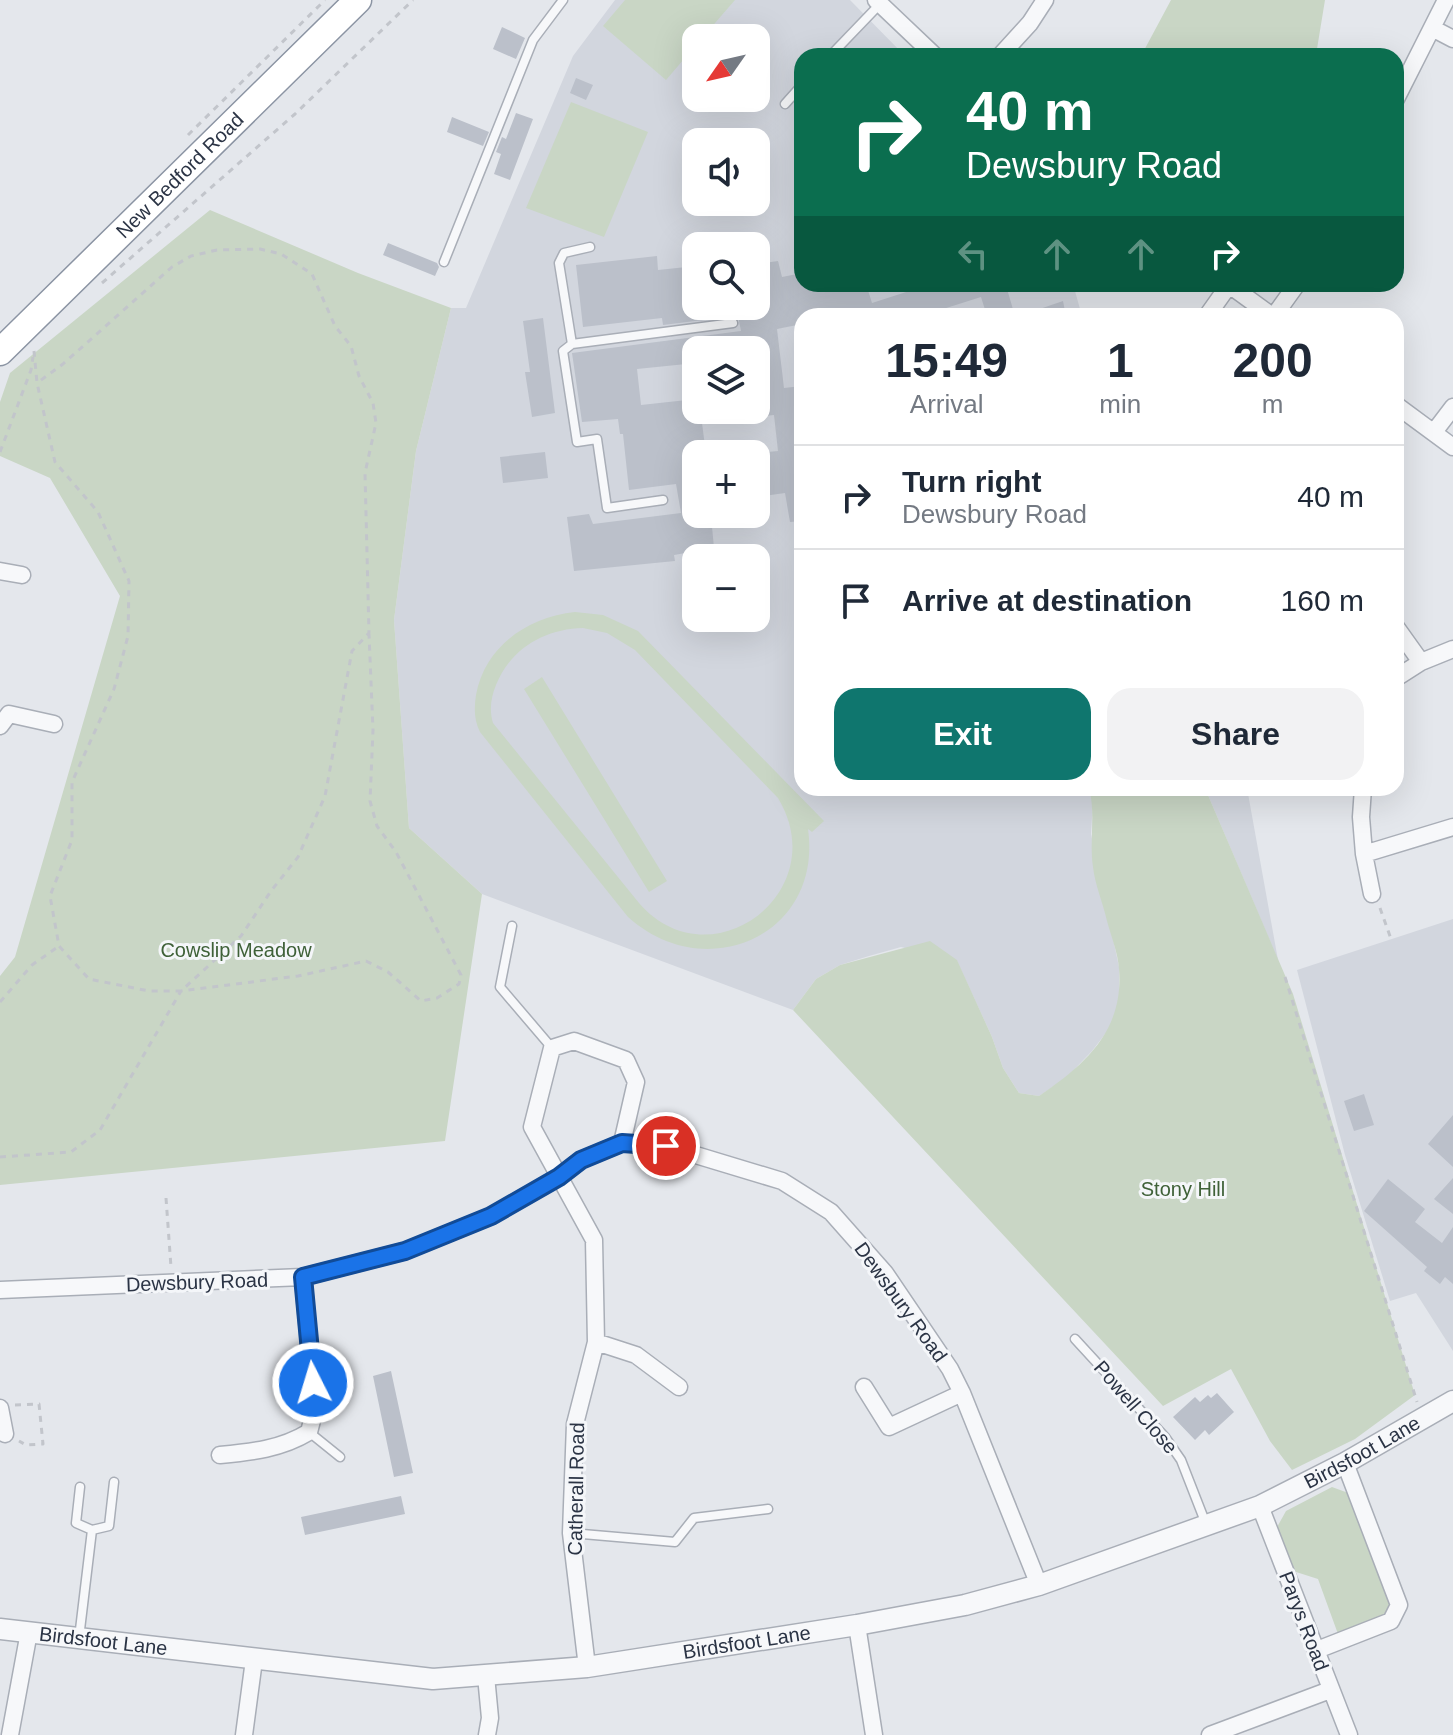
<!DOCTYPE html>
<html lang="en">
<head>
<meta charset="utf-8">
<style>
  :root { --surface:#fff; --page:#f2f2f3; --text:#1f2937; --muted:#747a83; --line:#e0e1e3; --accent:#0f766e }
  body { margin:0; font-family:Helvetica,sans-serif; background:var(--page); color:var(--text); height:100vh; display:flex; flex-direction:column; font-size:30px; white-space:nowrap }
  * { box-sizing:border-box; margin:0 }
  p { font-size:26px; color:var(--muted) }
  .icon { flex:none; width:44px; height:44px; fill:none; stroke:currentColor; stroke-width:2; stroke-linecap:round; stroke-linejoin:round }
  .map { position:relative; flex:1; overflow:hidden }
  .side { position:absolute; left:794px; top:308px; width:610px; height:488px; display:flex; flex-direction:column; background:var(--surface); border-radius:24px; box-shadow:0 8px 32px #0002 }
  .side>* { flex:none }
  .guide { position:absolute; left:794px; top:48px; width:610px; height:244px; border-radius:24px; box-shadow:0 8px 32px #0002; background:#0b6e4f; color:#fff; overflow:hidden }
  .needle { width:52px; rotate:236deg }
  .fabs { position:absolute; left:682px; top:24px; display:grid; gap:16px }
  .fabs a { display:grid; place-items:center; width:88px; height:88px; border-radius:16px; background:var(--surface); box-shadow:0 8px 32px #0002; font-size:40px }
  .pin { position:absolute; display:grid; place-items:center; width:68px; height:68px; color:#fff; margin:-34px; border:4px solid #fff; border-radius:50%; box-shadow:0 2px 8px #0007 }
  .me { position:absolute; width:88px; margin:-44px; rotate:355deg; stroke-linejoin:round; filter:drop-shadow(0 0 6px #0008) }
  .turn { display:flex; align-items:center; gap:28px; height:168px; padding:0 40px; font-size:36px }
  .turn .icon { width:104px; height:104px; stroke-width:2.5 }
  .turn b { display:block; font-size:56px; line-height:68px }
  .lanes { display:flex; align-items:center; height:76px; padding:0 40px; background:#0003; justify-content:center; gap:40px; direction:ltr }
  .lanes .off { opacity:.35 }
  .eta { display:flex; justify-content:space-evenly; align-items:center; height:136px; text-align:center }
  .eta b { font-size:48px; font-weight:700; line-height:56px }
  .action { display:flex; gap:16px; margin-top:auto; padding:16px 40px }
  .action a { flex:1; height:92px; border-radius:24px; background:var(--accent); color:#fff; font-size:32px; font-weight:700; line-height:92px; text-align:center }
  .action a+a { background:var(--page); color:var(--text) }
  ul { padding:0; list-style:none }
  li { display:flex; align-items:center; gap:24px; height:104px; padding:0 40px; border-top:2px solid var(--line) }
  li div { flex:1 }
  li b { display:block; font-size:30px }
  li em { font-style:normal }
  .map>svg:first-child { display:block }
  .built { fill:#d2d6de; fill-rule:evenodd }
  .green { fill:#c9d6c5; fill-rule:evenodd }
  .building { fill:#bbc0ca }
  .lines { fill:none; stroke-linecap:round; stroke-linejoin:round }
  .service-casing { stroke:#a9aeb7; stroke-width:11 }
  .minor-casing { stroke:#a9aeb7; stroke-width:19 }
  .tertiary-casing { stroke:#a9aeb7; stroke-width:23 }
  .trunk-casing { stroke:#8b94a3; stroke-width:29 }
  .path { stroke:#c2c5cb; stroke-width:3; stroke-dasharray:6 6; stroke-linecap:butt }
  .service { stroke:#f7f8fa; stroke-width:8 }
  .minor { stroke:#f7f8fa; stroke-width:16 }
  .tertiary { stroke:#f7f8fa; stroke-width:20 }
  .trunk { stroke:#fff; stroke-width:26 }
  .route-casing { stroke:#114b97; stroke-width:20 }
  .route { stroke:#1a73e8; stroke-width:14 }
  .labels { text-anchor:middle; stroke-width:6; stroke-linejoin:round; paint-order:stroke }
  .street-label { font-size:20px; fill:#2b3445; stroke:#f4f6f9 }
  .park-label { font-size:20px; fill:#3f6138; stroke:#f4f6f9 }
</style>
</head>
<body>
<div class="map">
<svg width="1453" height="1735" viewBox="0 0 1453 1735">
  <rect width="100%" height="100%" fill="#e4e7ec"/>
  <path class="built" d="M615 0H850L905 56H802V284H1073L1082 316H802V788H1089L1093 802 1091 834 1119 967V1000L1112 1025 1092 1051 1065 1079 1039 1096 1019 1093 1003 1068 992 1037 957 961 901 947 869 956 840 965 816 979 793 1010 482 894 409 828 394 620 416 451 451 308H466L573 56ZM696 38H756V98H696ZM696 142H756V202H696ZM696 246H756V306H696ZM696 350H756V410H696ZM696 454H756V514H696ZM696 558H756V618H696Z
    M1205 788H1247L1278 960Z
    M1453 919V1351L1416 1293 1390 1301 1345 1155 1297 970Z"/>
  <path class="green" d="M625 0H735L702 38H696V45L666 80 603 26Z
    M1171 0H1325L1316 55 1141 56Z
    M571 102 648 132 604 237 526 208Z
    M210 210 358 273 451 308 416 451 394 620 409 828 482 894 445 1141 0 1185V976L15 957 120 596 50 478 0 456V402L10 373Z
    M575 612 603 615 638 631 824 821 812 832 808 829C823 935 706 987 628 917L480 732C474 720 474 708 476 695 485 646 528 617 575 612ZM583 628 607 633 635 650 778 798C835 892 710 985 639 903L493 723C489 710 491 697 496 685 511 648 545 629 583 628Z
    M542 677 667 881 649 892 524 689Z
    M1089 788H1205L1293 994 1415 1395 1355 1439 1292 1470 1270 1441 1231 1369 1163 1406 793 1010 816 979 840 965 930 941 957 960 992 1037 1003 1068 1019 1093 1039 1096C1086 1064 1124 1030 1119 969 1118 953 1111 936 1107 921 1103 903 1095 885 1093 867 1089 841 1096 814 1089 788Z
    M1332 1487 1351 1494 1391 1598 1386 1615 1338 1634 1318 1579 1293 1571 1276 1529 1286 1511Z"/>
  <path class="building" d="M502 27 525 38 516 59 493 49Z
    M576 78 593 85 586 100 570 93Z
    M516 113 533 119 510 180 494 174 501 154 496 152 502 137 506 139Z
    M452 117 489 132 483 146 447 132Z
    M388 243 437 263 439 267 435 276 383 255Z
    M657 256 658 270 696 266V306H704L703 320 663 325 662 318 583 327 576 265Z
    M778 261 782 277 802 273V284H866L872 303 931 284H1013L1014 287 1007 289 1015 316H987L981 297 921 316H802V324L777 329 784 388 802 386V521L790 522 785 493 756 497V453L778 451 774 415 756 417V392L762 391 756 350H696V363L637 369 641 405 696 399V410H744L745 419 702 423 706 454H696V517L711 516 714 548 674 555 675 561 574 571 567 517 589 514 593 524 681 513 676 484 629 490 623 434H620L618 419 582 422 572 353 741 331 736 306H756V264Z
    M1063 301 1066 316H1026L1025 314Z
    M543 318 555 413 532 417 525 372H530L523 321Z
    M545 452 548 478 503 483 500 457Z
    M1364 1094 1374 1125 1354 1131 1344 1101Z
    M1453 1115V1167L1428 1144Z
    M1453 1178V1214L1434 1199Z
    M1388 1179 1425 1209 1415 1222 1442 1243 1453 1227V1284L1445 1277 1440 1284 1424 1271 1427 1267 1364 1211Z
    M391 1371 413 1473 394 1477 373 1376Z
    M1217 1393 1234 1412 1209 1435 1205 1430 1195 1440 1173 1417 1195 1397 1200 1402 1208 1395 1211 1398Z
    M401 1496 405 1514 305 1535 301 1517Z"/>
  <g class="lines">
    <defs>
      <path id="service" d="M830 56 880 4
        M785 104 802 85
        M590 247 564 253 559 263 572 344 733 323
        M444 262 533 40 563 0
        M572 344 563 351 577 442 597 439 607 508 663 500
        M512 926 500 987 552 1048
        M1075 1339 1165 1437 1181 1460 1206 1524
        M309 1432 340 1457
        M92 1530 109 1526 114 1482
        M571 1533 675 1542 694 1518 768 1509
        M79 1638 92 1530 76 1523 80 1487"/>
      <path id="minor" d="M876 0 935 56
        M1432 28 1453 39
        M1000 56 1030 23 1045 0
        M1396 99 1446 0
        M1228 284 1272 316
        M1207 316 1229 285
        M1274 316 1297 284
        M1396 405 1453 447
        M1434 432 1453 407
        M0 571 22 575
        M1396 627 1421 662
        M1396 678 1421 662 1453 649
        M0 726 9 714 54 724
        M1363 788 1361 817 1364 854 1453 827
        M1364 854 1372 894
        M0 1290 303 1277 405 1251 491 1216 559 1177 581 1160 622 1143 666 1146 782 1181 831 1212 885 1273 950 1369 962 1393 1039 1585
        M596 1342 636 1355 679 1387
        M864 1387 889 1427 962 1393
        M0 1408 5 1434
        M220 1455C252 1452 281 1449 309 1432L315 1409 303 1277
        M1260 1506 1349 1735
        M857 1625 874 1735
        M1317 1650 1391 1621 1399 1605 1345 1463
        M587 1667 571 1533 575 1424 596 1342 594 1240 532 1127 552 1048 574 1041 626 1060 636 1082 622 1143
        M486 1676 490 1718 487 1735
        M10 1735 29 1632
        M244 1735 254 1660
        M1210 1735 1330 1690"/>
      <g id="tertiary">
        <path id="s1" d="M0 1629 433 1679 587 1667 857 1625 965 1605 1039 1585 1260 1506 1345 1463 1453 1401"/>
      </g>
      <g id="trunk">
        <path id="s2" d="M0 352 358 0"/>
      </g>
    </defs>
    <use href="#service" class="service-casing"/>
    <use href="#minor" class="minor-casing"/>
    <use href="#tertiary" class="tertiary-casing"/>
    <use href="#trunk" class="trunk-casing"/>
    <path class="path" d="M188 135 325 0
      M102 283 295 114 413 0
      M34 351 37 383 55 462 98 512 129 581 128 636 114 689 72 782V840L50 896 59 946 89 979 149 991H181L241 936 271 891 298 857 325 796 352 651 369 633 365 473 376 423 373 403 359 376 351 346 335 326 312 274 281 254 260 249 217 250 191 256 172 267 63 364 37 383
      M0 452 31 370 33 357
      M1380 908 1391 939
      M1285 977 1417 1402
      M0 1002 32 965 59 946
      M0 1157 71 1152 100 1130 181 991 298 976 366 961 388 972 421 1001 437 998 459 984 461 975 396 852 377 826 370 801 373 730 369 634
      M166 1198 171 1267
      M15 1405 39 1404 43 1444 26 1445 19 1441"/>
    <use href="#service" class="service"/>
    <use href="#minor" class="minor"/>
    <use href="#tertiary" class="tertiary"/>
    <use href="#trunk" class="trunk"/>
  </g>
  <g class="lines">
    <defs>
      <path id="route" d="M313 1383 303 1277 405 1251 491 1216 559 1177 581 1160 622 1143 666 1146"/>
    </defs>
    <use href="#route" class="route-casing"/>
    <use href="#route" class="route"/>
  </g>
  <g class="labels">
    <g class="street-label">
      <text dy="7" stroke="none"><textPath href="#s2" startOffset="252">New Bedford Road</textPath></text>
      <text transform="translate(197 1282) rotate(-2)" y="7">Dewsbury Road</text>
      <text transform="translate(901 1302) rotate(54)" y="7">Dewsbury Road</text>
      <text transform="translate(1136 1407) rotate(49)" y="7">Powell Close</text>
      <text dy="7" stroke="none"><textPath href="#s1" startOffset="1400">Birdsfoot Lane</textPath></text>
      <text transform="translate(576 1489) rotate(-89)" y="7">Catherall Road</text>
      <text transform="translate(1304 1621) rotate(69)" y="7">Parys Road</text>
      <text dy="7" stroke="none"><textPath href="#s1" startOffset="104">Birdsfoot Lane</textPath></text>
      <text dy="7" stroke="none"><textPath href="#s1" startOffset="752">Birdsfoot Lane</textPath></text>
    </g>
    <g class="park-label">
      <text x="236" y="957">Cowslip Meadow</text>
      <text x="1183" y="1196">Stony Hill</text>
    </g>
  </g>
</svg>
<div class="fabs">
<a><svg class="needle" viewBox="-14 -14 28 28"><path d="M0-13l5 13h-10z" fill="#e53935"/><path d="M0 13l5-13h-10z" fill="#747a83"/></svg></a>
<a><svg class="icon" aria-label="sound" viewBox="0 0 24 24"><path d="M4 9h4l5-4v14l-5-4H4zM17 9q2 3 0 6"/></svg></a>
<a><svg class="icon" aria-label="search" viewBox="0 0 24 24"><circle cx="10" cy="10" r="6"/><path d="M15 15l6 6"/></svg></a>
<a><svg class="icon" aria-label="layers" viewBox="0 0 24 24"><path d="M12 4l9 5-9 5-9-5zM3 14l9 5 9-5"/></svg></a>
<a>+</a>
<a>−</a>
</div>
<div class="pin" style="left:666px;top:1146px;background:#d93025"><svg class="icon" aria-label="arrive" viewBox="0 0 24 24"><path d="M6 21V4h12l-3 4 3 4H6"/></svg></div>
<svg class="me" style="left:313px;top:1383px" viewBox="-20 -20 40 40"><circle r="17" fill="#1a73e8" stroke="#fff" stroke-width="3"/><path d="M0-11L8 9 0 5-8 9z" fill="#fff"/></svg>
<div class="guide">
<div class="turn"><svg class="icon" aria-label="right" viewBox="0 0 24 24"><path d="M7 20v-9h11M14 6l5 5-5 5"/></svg><div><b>40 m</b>Dewsbury Road</div></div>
<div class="lanes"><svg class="icon off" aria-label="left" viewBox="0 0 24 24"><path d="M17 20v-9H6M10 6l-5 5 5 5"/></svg><svg class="icon off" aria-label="ahead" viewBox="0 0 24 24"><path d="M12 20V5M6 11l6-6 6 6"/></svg><svg class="icon off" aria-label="ahead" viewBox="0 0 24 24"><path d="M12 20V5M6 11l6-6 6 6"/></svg><svg class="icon" aria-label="right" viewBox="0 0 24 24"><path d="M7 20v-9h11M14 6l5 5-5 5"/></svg></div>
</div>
<section class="side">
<div class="eta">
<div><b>15:49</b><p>Arrival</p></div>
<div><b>1</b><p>min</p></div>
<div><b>200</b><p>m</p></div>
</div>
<ul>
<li><svg class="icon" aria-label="right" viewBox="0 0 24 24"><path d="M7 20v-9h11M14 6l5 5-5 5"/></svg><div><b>Turn right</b><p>Dewsbury Road</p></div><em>40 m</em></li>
<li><svg class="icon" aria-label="arrive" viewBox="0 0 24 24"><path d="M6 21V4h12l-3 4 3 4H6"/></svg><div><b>Arrive at destination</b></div><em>160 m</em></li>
</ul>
<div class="action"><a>Exit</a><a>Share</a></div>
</section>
</div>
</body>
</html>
